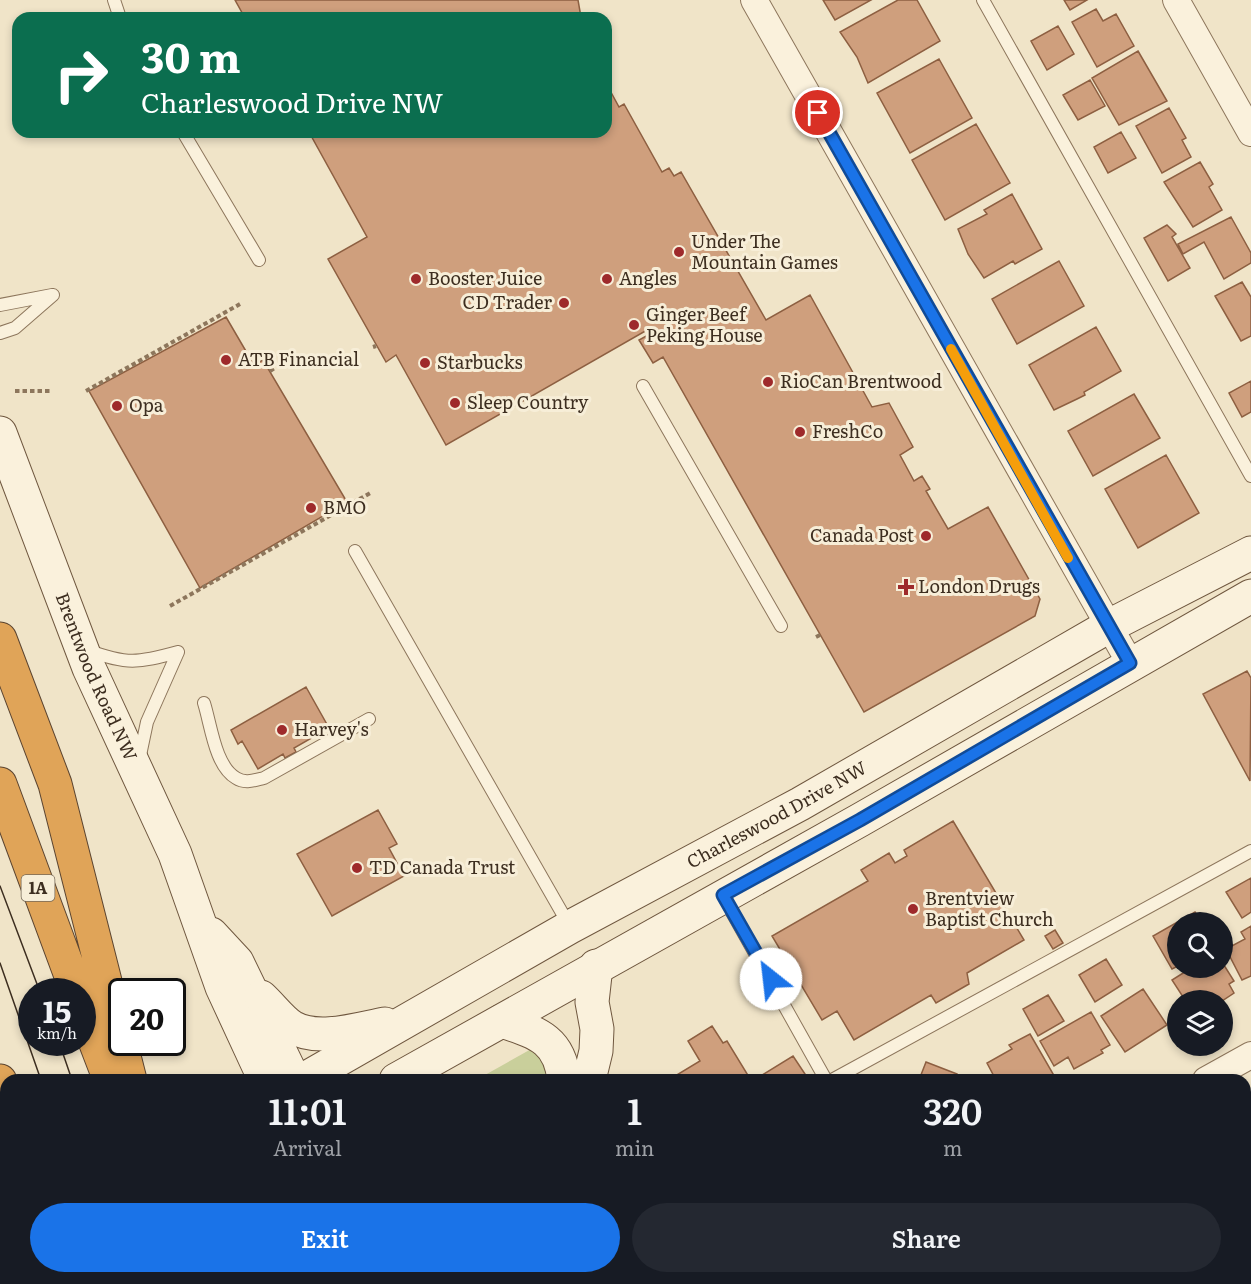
<!DOCTYPE html>
<html lang="en">
<head>
<meta charset="utf-8">
<style>
  :root { --surface:#171b24; --page:#242831; --text:#f1f3f6; --muted:#9ea1a6; --accent:#1a73e8 }
  body { margin:0; font-family:Literata,serif; background:var(--page); color:var(--text); height:100vh; display:flex; flex-direction:column; font-size:22px; white-space:nowrap }
  * { box-sizing:border-box; margin:0 }
  p { font-size:20px; color:var(--muted) }
  .icon { flex:none; width:33px; height:33px; fill:none; stroke:currentColor; stroke-width:2; stroke-linecap:round; stroke-linejoin:round }
  .map { position:relative; flex:1; overflow:hidden }
  .side { position:absolute; left:0px; top:1074px; width:1251px; height:210px; display:flex; flex-direction:column; background:var(--surface); border-radius:18px 18px 0 0; box-shadow:0 3px 9px #0003 }
  .side>* { flex:none }
  .guide { position:absolute; left:12px; top:12px; width:600px; height:126px; border-radius:18px; box-shadow:0 3px 9px #0003; background:#0b6e4f; color:#fff; overflow:hidden }
  .controls { position:absolute; left:1167px; top:912px; display:grid; gap:12px }
  .controls a { display:grid; place-items:center; width:66px; height:66px; border-radius:50%; background:var(--surface); box-shadow:0 3px 9px #0003; font-size:30px }
  .speed { position:absolute; left:18px; top:978px; display:flex; gap:12px; font-size:30px; font-weight:700; text-align:center }
  .speed>* { display:grid; place-content:center; width:78px; height:78px; border-radius:50%; background:var(--surface); box-shadow:0 3px 9px #0003; line-height:1 }
  .speed small { font-size:15px; font-weight:400 }
  .speed .limit { border:3px solid #111; border-radius:9px; background:#fff; color:#111 }
  .pin { position:absolute; display:grid; place-items:center; width:51px; height:51px; color:#fff; margin:-26px; border:3px solid #fff; border-radius:50%; box-shadow:0 2px 6px #0007 }
  .me { position:absolute; width:66px; margin:-33px; rotate:331deg; stroke-linejoin:round; filter:drop-shadow(0 0 4px #0008) }
  .turn { display:flex; align-items:center; gap:21px; height:126px; padding:0 30px; font-size:27px }
  .turn .icon { width:78px; height:78px; stroke-width:2.5 }
  .turn b { display:block; font-size:42px; line-height:51px }
  .eta { display:flex; justify-content:space-evenly; align-items:center; height:102px; text-align:center }
  .eta b { font-size:36px; font-weight:600; line-height:42px }
  .cta { display:flex; gap:12px; margin-top:auto; padding:12px 30px }
  .cta a { flex:1; height:69px; border-radius:36px; background:var(--accent); color:#fff; font-size:24px; font-weight:600; line-height:69px; text-align:center }
  .cta a+a { background:var(--page); color:var(--text) }
  .map>svg:first-child { display:block }
  .green { fill:#c9cf9b }
  .building { fill:#cf9f7d; stroke:#8d5f41; stroke-width:1.5 }
  .lines { fill:none; stroke-linecap:round; stroke-linejoin:round }
  .lane-casing { stroke:#8d765c; stroke-width:14 }
  .street-casing { stroke:#8d765c; stroke-width:28 }
  .secondary-casing { stroke:#6f573f; stroke-width:35 }
  .highway-casing { stroke:#5b4430; stroke-width:35 }
  .path { stroke:#8d765c; stroke-width:4; stroke-dasharray:4.5 3; stroke-linecap:butt }
  .lane { stroke:#faf1dc; stroke-width:12 }
  .street { stroke:#faf1dc; stroke-width:26 }
  .secondary { stroke:#faf1dc; stroke-width:33 }
  .highway { stroke:#e0a458; stroke-width:33 }
  .tram { stroke:#3d2e20; stroke-width:1.5 }
  .route-casing { stroke:#114b97; stroke-width:15 }
  .route { stroke:#1a73e8; stroke-width:10 }
  .slow { stroke:#f59e0b; stroke-width:10 }
  .poi-dot { fill:#9e2a2b; stroke:#f7eed8; stroke-width:2 }
  .labels { text-anchor:middle; stroke-width:6; stroke-linejoin:round; paint-order:stroke }
  .shield { fill:#f7eed8; stroke:#756857; stroke-width:1.5 }
  .shield-label { font-size:16px; font-weight:bold; fill:#3d2e20 }
  .poi-label { font-size:18px; fill:#3d2e20; stroke:#f7eed8; text-anchor:start }
  .street-label { font-size:18px; fill:#3d2e20; stroke:#f7eed8 }
</style>
</head>
<body>
<div class="map">
<svg width="1251" height="1284" viewBox="0 0 1251 1284">
  <rect width="100%" height="100%" fill="#f0e4c8"/>
  <path class="green" d="M533 1048 546 1059 551 1080H476Z
    M222 1278H314L315 1284H224Z
    M368 1278H455V1284H369Z"/>
  <path class="building" d="M235 0H578L581 17 245 18Z
    M823 0H871L835 20Z
    M898 0H917L940 41 868 83 857 57 840 32Z
    M1064 0H1087L1070 10Z
    M1096 9 1103 21 1116 14 1134 46 1097 67 1072 22Z
    M1058 26 1074 54 1047 70 1031 41Z
    M1138 51 1167 101 1119 125 1092 78Z
    M939 59 972 118 910 153 877 93Z
    M1090 80 1105 106 1078 120 1063 95Z
    M606 83 619 107 624 104 662 172 669 168 674 176 681 172 766 320 810 295 872 407 889 403 913 447 900 455 914 481 922 476 930 489 926 491 948 529 988 507 1040 599 1035 616 864 712 663 357 653 363 639 340 650 334 647 330 446 445 396 355 386 362 328 259 367 237 309 132H606Z
    M1169 108 1186 138 1182 140 1191 157 1162 173 1136 126Z
    M976 124 1010 183 945 220 912 160Z
    M1121 132 1136 158 1108 173 1094 147Z
    M1200 162 1213 184 1209 187 1222 210 1193 227 1164 182Z
    M1012 194 1042 249 1015 264 1013 261 984 278 968 254 958 229 987 214 984 210Z
    M1231 217 1251 253V263L1224 279 1204 242 1183 254 1178 244Z
    M1167 225 1176 234 1172 237 1190 268 1168 281 1144 238Z
    M1059 261 1084 306 1017 344 992 299Z
    M1242 282 1251 297V336L1241 341 1215 296Z
    M226 317 254 365 263 360 347 502 200 588 89 391Z
    M1096 327 1121 371 1084 392 1085 395 1077 399 1054 410 1029 365Z
    M1251 381V412L1242 417 1229 393Z
    M1134 394 1160 438 1093 476 1068 431Z
    M1166 455 1199 513 1138 548 1105 489Z
    M1247 671 1251 678 1250 781 1203 694Z
    M306 687 329 728 294 748 296 752 285 758 283 754 258 769 242 741 238 744 231 730Z
    M378 810 397 844 389 848 404 876 332 916 297 854Z
    M953 821 1024 940 967 973 969 984 936 1003 931 995 854 1040 837 1011 822 1020 772 936 868 881 861 870 889 853 895 863 907 856 904 850Z
    M1251 878V912L1242 918 1226 892Z
    M1195 912 1202 922H1178V966L1172 969 1153 936Z
    M1251 926V976L1242 980 1226 949 1245 939 1241 932Z
    M1055 930 1063 943 1053 949 1045 936Z
    M1106 959 1122 985 1095 1002 1079 975Z
    M1222 962 1234 981 1229 984 1234 993 1222 1001 1185 1000 1172 980 1191 968H1222Z
    M1143 989 1167 1025 1125 1052 1101 1016Z
    M1048 995 1064 1021 1038 1036 1023 1009Z
    M1091 1012 1110 1045 1101 1050 1103 1053 1074 1069 1068 1057 1054 1066 1040 1041Z
    M712 1026 723 1043 727 1041 749 1077 744 1080H677L675 1076 700 1061 688 1041Z
    M1030 1034 1056 1079 996 1080 987 1063 1012 1049 1009 1045Z
    M793 1056 809 1080H754Z
    M926 1062 957 1074 955 1080H919Z
    M1245 1171 1251 1181V1202L1245 1205Z
    M1245 1264 1251 1275V1284H1206L1203 1278H1245Z
    M749 1278H796L793 1284H753L748 1281Z
    M1012 1278H1037L1026 1284H1016Z
    M1051 1278H1061L1064 1284H1041Z"/>
  <g class="lines">
    <defs>
      <path id="lane" d="M114 0 120 18
        M983 0 1251 476
        M183 132 259 260
        M0 305 52 295
        M0 333 15 328 53 295
        M643 386 781 626
        M355 551 569 925
        M87 650C127 665 138 663 178 652
        M204 703C211 725 215 766 236 778 245 784 255 780 264 778L369 719
        M139 760 147 722 178 652
        M724 898 826 1080
        M832 1080 1251 851
        M1245 1135 1251 1145
        M939 1278 942 1284"/>
      <path id="street" d="M754 0 1130 663
        M1176 0 1251 133
        M1206 1080 1251 1055
        M1143 1278 1146 1284
        M541 1284 552 1278"/>
      <g id="secondary">
        <path id="s1" d="M0 433 89 668 175 854 222 987 265 1080"/>
        <path d="M211 934 237 962 294 1080"/>
        <path d="M261 997C271 1006 281 1020 292 1027 318 1042 358 1029 385 1024"/>
        <path d="M502 1021C537 1033 560 1039 564 1080"/>
        <path id="s2" d="M303 1080 570 927 800 804 1109 626 1251 553"/>
        <path d="M396 1080 860 820 1251 596"/>
        <path d="M589 1080 596 1051 597 1029 592 1002 596 966"/>
        <path d="M0 1247 6 1243"/>
        <path d="M37 1284 48 1278"/>
        <path d="M480 1284 482 1278"/>
      </g>
      <path id="highway" d="M0 639 55 784 130 1080
        M0 784 77 992
        M82 1007 110 1080
        M0 1081 6 1099
        M0 1175 6 1201
        M24 1278 25 1284
        M66 1278 68 1284
        M182 1278 184 1284
        M337 1278V1284"/>
    </defs>
    <use href="#lane" class="lane-casing"/>
    <use href="#street" class="street-casing"/>
    <use href="#secondary" class="secondary-casing"/>
    <use href="#highway" class="highway-casing"/>
    <path class="path" d="M373 347 376 346
      M270 371 276 367
      M15 391H50
      M86 391 240 304
      M170 606 372 492
      M816 637 820 635
      M413 1278V1284"/>
    <use href="#lane" class="lane"/>
    <use href="#street" class="street"/>
    <use href="#secondary" class="secondary"/>
    <use href="#highway" class="highway"/>
    <path class="tram" d="M0 886 40 992
      M0 963 41 1080
      M59 1042 72 1080
      M103 1278 105 1284
      M139 1278 140 1284"/>
  </g>
  <g class="lines">
    <defs>
      <path id="route" d="M771 979 723 895 860 820 1130 663 818 113"/>
    </defs>
    <use href="#route" class="route-casing"/>
    <use href="#route" class="route"/>
    <path class="slow" d="M951 349 1068 558"/>
  </g>
  <g class="poi-dot">
    <circle cx="679" cy="252" r="6"/>
    <circle cx="416" cy="279" r="6"/>
    <circle cx="607" cy="279" r="6"/>
    <circle cx="564" cy="303" r="6"/>
    <circle cx="634" cy="325" r="6"/>
    <circle cx="226" cy="360" r="6"/>
    <circle cx="425" cy="363" r="6"/>
    <circle cx="768" cy="382" r="6"/>
    <circle cx="455" cy="403" r="6"/>
    <circle cx="117" cy="406" r="6"/>
    <circle cx="800" cy="432" r="6"/>
    <circle cx="311" cy="508" r="6"/>
    <circle cx="926" cy="536" r="6"/>
    <path d="M903 578h6v6h6v6h-6v6h-6v-6h-6v-6h6z"/>
    <circle cx="282" cy="730" r="6"/>
    <circle cx="357" cy="868" r="6"/>
    <circle cx="913" cy="909" r="6"/>
  </g>
  <g class="labels">
    <rect class="shield" x="21.5" y="875" width="33" height="26" rx="4.5"/>
    <g class="shield-label">
      <text x="38" y="894">1A</text>
    </g>
    <g class="poi-label">
      <text x="691" y="248">Under The<tspan x="691" dy="21">Mountain Games</tspan></text>
      <text x="428" y="285">Booster Juice</text>
      <text x="619" y="285">Angles</text>
      <text x="552" y="309" text-anchor="end">CD Trader</text>
      <text x="646" y="321">Ginger Beef<tspan x="646" dy="21">Peking House</tspan></text>
      <text x="238" y="366">ATB Financial</text>
      <text x="437" y="369">Starbucks</text>
      <text x="780" y="388">RioCan Brentwood</text>
      <text x="467" y="409">Sleep Country</text>
      <text x="129" y="412">Opa</text>
      <text x="812" y="438">FreshCo</text>
      <text x="323" y="514">BMO</text>
      <text x="914" y="542" text-anchor="end">Canada Post</text>
      <text x="918" y="593">London Drugs</text>
      <text x="294" y="736">Harvey's</text>
      <text x="369" y="874">TD Canada Trust</text>
      <text x="925" y="905">Brentview<tspan x="925" dy="21">Baptist Church</tspan></text>
    </g>
    <g class="street-label">
      <text dy="6" stroke="none"><textPath href="#s1" startOffset="262">Brentwood Road NW</textPath></text>
      <text dy="6" stroke="none"><textPath href="#s2" startOffset="543">Charleswood Drive NW</textPath></text>
    </g>
  </g>
</svg>
<div class="controls">
<a><svg class="icon" aria-label="search" viewBox="0 0 24 24"><circle cx="10" cy="10" r="6"/><path d="M15 15l6 6"/></svg></a>
<a><svg class="icon" aria-label="layers" viewBox="0 0 24 24"><path d="M12 4l9 5-9 5-9-5zM3 14l9 5 9-5"/></svg></a>
</div>
<div class="speed"><div>15<small>km/h</small></div><div class="limit">20</div></div>
<div class="pin" style="left:818px;top:113px;background:#d93025"><svg class="icon" aria-label="arrive" viewBox="0 0 24 24"><path d="M6 21V4h12l-3 4 3 4H6"/></svg></div>
<svg class="me" style="left:771px;top:979px" viewBox="-20 -20 40 40"><circle r="19" fill="#fff"/><path d="M0-13L10 11 0 6-10 11z" fill="#1a73e8"/></svg>
<div class="guide">
<div class="turn"><svg class="icon" aria-label="right" viewBox="0 0 24 24"><path d="M7 20v-9h11M14 6l5 5-5 5"/></svg><div><b>30 m</b>Charleswood Drive NW</div></div>
</div>
<section class="side">
<div class="eta">
<div><b>11:01</b><p>Arrival</p></div>
<div><b>1</b><p>min</p></div>
<div><b>320</b><p>m</p></div>
</div>
<div class="cta"><a>Exit</a><a>Share</a></div>
</section>
</div>
</body>
</html>
